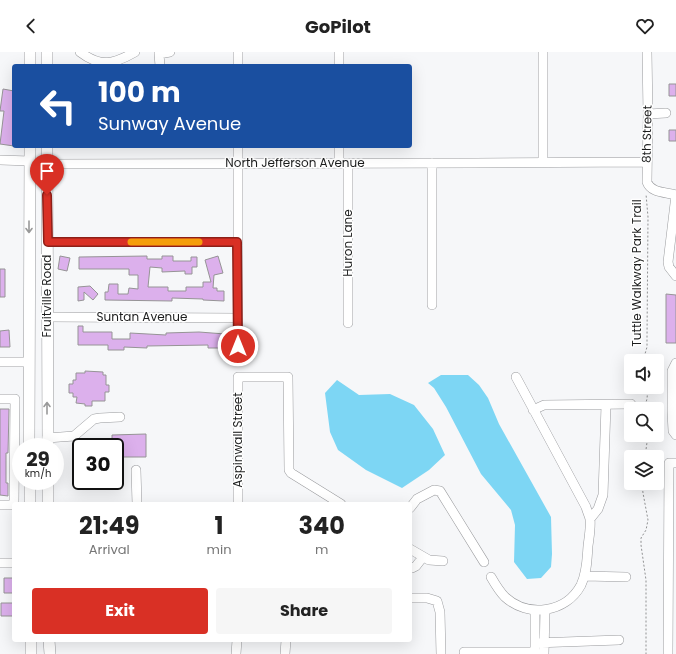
<!DOCTYPE html>
<html lang="en">
<head>
<meta charset="utf-8">
<style>
  :root { --surface:#fff; --page:#f6f6f6; --text:#222; --muted:#767676; --accent:#d93025 }
  body { margin:0; font-family:Poppins,sans-serif; background:var(--page); color:var(--text); height:100vh; display:flex; flex-direction:column; font-size:15px; white-space:nowrap }
  * { box-sizing:border-box; margin:0 }
  p { font-size:13px; color:var(--muted) }
  .icon { flex:none; width:22px; height:22px; fill:none; stroke:currentColor; stroke-width:2; stroke-linecap:round; stroke-linejoin:round }
  .map { position:relative; flex:1; overflow:hidden }
  .drawer { position:absolute; left:12px; top:450px; width:400px; height:140px; display:flex; flex-direction:column; background:var(--surface); border-radius:4px; box-shadow:0 4px 16px #0002 }
  .drawer>* { flex:none }
  .banner { position:absolute; left:12px; top:12px; width:400px; height:84px; border-radius:4px; box-shadow:0 4px 16px #0002; background:#1a4fa0; color:#fff; overflow:hidden }
  .buttons { position:absolute; left:624px; top:302px; display:grid; gap:8px }
  .buttons a { display:grid; place-items:center; width:40px; height:40px; border-radius:4px; background:var(--surface); box-shadow:0 4px 16px #0002; font-size:20px }
  .speed { position:absolute; left:12px; top:386px; display:flex; gap:8px; font-size:20px; font-weight:700; text-align:center }
  .speed>* { display:grid; place-content:center; width:52px; height:52px; border-radius:50%; background:var(--surface); box-shadow:0 4px 16px #0002; line-height:1 }
  .speed small { font-size:10px; font-weight:400 }
  .speed .limit { border:2px solid #111; border-radius:6px; background:#fff; color:#111 }
  .pin { position:absolute; display:grid; place-items:center; width:34px; height:34px; color:#fff; margin:-41px -17px; border-radius:50% 50% 50% 0; rotate:-45deg; box-shadow:0 0 4px #0007 }
  .pin .icon { rotate:45deg }
  .me { position:absolute; width:44px; margin:-22px; rotate:0deg; stroke-linejoin:round; filter:drop-shadow(0 0 3px #0008) }
  .turn { display:flex; align-items:center; gap:14px; height:84px; padding:0 20px; font-size:18px }
  .turn .icon { width:52px; height:52px; stroke-width:2.5 }
  .turn b { display:block; font-size:28px; line-height:34px }
  .eta { display:flex; justify-content:space-evenly; align-items:center; height:68px; text-align:center }
  .eta b { font-size:24px; font-weight:700; line-height:28px }
  .button { display:flex; gap:8px; margin-top:auto; padding:8px 20px }
  .button a { flex:1; height:46px; border-radius:4px; background:var(--accent); color:#fff; font-size:16px; font-weight:700; line-height:46px; text-align:center }
  .button a+a { background:var(--page); color:var(--text) }
  header { display:flex; justify-content:space-between; align-items:center; height:52px; padding:0 20px; background:var(--surface); font-size:18px; font-weight:700 }
  .map>svg:first-child { display:block }
  .water { fill:#7dd6f4 }
  .building { fill:#dcb0ec; stroke:#969496 }
  .lines { fill:none; stroke-linecap:round; stroke-linejoin:round }
  .minor-casing { stroke:#9a9b9e; stroke-width:10 }
  .major-casing { stroke:#9a9b9e; stroke-width:12 }
  .path { stroke:#909192; stroke-width:1; stroke-dasharray:2 2; stroke-linecap:butt }
  .minor { stroke:#fff; stroke-width:9 }
  .major { stroke:#fff; stroke-width:11 }
  .oneway { stroke:#999 }
  .route-casing { stroke:#8d1f18; stroke-width:10 }
  .route { stroke:#d93025; stroke-width:7 }
  .slow { stroke:#f59e0b; stroke-width:7 }
  .labels { text-anchor:middle; stroke-width:3; stroke-linejoin:round; paint-order:stroke }
  .street-label { font-size:12px; fill:#1c1d1d; stroke:#fff }
</style>
</head>
<body>
<header><svg class="icon" aria-label="back" viewBox="0 0 24 24"><path d="M15 5l-7 7 7 7"/></svg>GoPilot<svg class="icon" aria-label="heart" viewBox="0 0 24 24"><path d="M12 20l-8-8c-3-5 5-10 8-4 3-6 11-1 8 4z"/></svg></header>
<div class="map">
<svg width="676" height="602" viewBox="0 0 676 602">
  <rect width="100%" height="100%" fill="#f6f7f9"/>
  <path class="water" d="M441 323H468L479 333 488 346 499 372 551 465 552 502 551 515 541 526 527 527 514 510 515 473 511 458 481 422 446 355 434 336 428 331Z
    M337 328 359 343 390 342 414 353 433 377 445 403 429 418 402 436 366 418 338 398 330 380 325 341Z"/>
  <path class="building" d="M669 32H676V44H669Z
    M3 37 14 39V94L0 92 4 59H0Z
    M669 78H676V89H669Z
    M60 204 70 206 67 219 58 217Z
    M147 204V207H162V204H173V209H191V205H197V215H192V222H185V219L162 220V216L150 215 148 235H168V239H186V235H203V230H211L205 208 218 204 223 221 214 223 213 236H217V239H224V249L203 248V247L172 246V249L105 248V240H108L109 232H118V242H128L129 236 138 237V223H129V217H79V205Z
    M0 217H5V245H0Z
    M90 234 98 242 93 248 84 240V248L78 249V235Z
    M666 242 676 243V291H666Z
    M78 274H83V280H112V287H130V281L166 283V281L199 280 225 282V292H221V296H208V293L147 294V296L124 295V298H108V293H78Z
    M9 278 10 295H0V279Z
    M85 319 103 320V323H106V333H109V340H105V349H92V354H85V352L76 351 77 345H73V341H69V332H73V328H76V321H85Z
    M0 357H9L8 401H6V431H8V444L0 443Z
    M146 382V405H117V396L112 395V383Z
    M4 526H14V541H4Z
    M1 551H14V564H1Z"/>
  <g class="lines">
    <defs>
      <path id="minor" d="M80 0C101 16 114 12 135 0
        M159 0V2L170 0
        M339 0V14
        M543 0V110
        M647 0 648 62 647 130C651 141 665 140 676 143
        M159 2 160 14
        M238 14V0
        M648 62 666 61
        M238 94V294
        M339 94V111
        M0 108 30 109
        M348 111V271
        M47 112 475 111 647 110
        M676 143 668 210 669 215 676 224
        M48 190H237
        M432 253V111
        M47 265 238 266
        M0 310H29
        M0 347H15L14 452
        M533 358 544 353 631 352
        M672 360V319L676 311
        M676 360H672L673 379 676 383
        M47 386 74 384 94 367 100 366 120 365
        M136 418 137 452
        M238 452V325H288L289 418 291 421 341 452
        M0 453H14
        M410 456 417 447 434 438 440 439 484 510
        M590 467 598 457 603 443 606 353
        M410 497 429 508 443 509
        M0 511H14
        M410 515 412 516 416 514 423 505
        M585 524 626 525
        M491 525C495 532 499 539 505 545 528 566 566 561 581 533 587 521 587 507 588 494 589 486 591 475 590 467 589 463 587 459 586 455L516 325
        M410 546H427L437 549 440 560 441 602
        M535 558V597
        M535 591 619 588
        M464 600H536
        M236 602 237 588
        M285 602 286 588
        M544 602 545 558
        M668 602 669 411H676"/>
      <path id="major" d="M30 0V14
        M47 14V0
        M47 94 48 395
        M29 395 30 94
        M30 429V452
        M48 429V452
        M31 588V602
        M49 588 50 602"/>
    </defs>
    <use href="#minor" class="minor-casing"/>
    <use href="#major" class="major-casing"/>
    <path class="path" d="M643 309 647 295V286L648 165 646 142
      M644 357 647 347 648 335
      M645 405 648 383
      M642 431 643 441 648 468 646 478 641 486V493L646 528V602"/>
    <use href="#minor" class="minor"/>
    <use href="#major" class="major"/>
  </g>
  <defs><path id="oneway-shaft" d="M-6 0H5M1.5-3L5.5 0L1.5 3" fill="none" stroke-width="1.6" stroke-linecap="round" stroke-linejoin="round"/></defs>
  <g class="oneway">
    <use href="#oneway-shaft" transform="translate(29 175) rotate(90)"/>
    <use href="#oneway-shaft" transform="translate(47 356) rotate(-90)"/>
  </g>
  <g class="lines">
    <defs>
      <path id="route" d="M47 143 48 190H237L238 294"/>
    </defs>
    <use href="#route" class="route-casing"/>
    <use href="#route" class="route"/>
    <path class="slow" d="M131 190H199"/>
  </g>
  <g class="labels">
    <g class="street-label">
      <text transform="translate(647 82) rotate(-89)" y="4">8th Street</text>
      <text x="295" y="115">North Jefferson Avenue</text>
      <text transform="translate(348 191) rotate(-90)" y="4">Huron Lane</text>
      <text transform="translate(637 221) rotate(-90)" y="4">Tuttle Walkway Park Trail</text>
      <text transform="translate(47 244) rotate(-90)" y="4">Fruitville Road</text>
      <text x="142" y="269">Suntan Avenue</text>
      <text transform="translate(238 388) rotate(-90)" y="4">Aspinwall Street</text>
    </g>
  </g>
</svg>
<div class="buttons">
<a><svg class="icon" aria-label="sound" viewBox="0 0 24 24"><path d="M4 9h4l5-4v14l-5-4H4zM17 9q2 3 0 6"/></svg></a>
<a><svg class="icon" aria-label="search" viewBox="0 0 24 24"><circle cx="10" cy="10" r="6"/><path d="M15 15l6 6"/></svg></a>
<a><svg class="icon" aria-label="layers" viewBox="0 0 24 24"><path d="M12 4l9 5-9 5-9-5zM3 14l9 5 9-5"/></svg></a>
</div>
<div class="speed"><div>29<small>km/h</small></div><div class="limit">30</div></div>
<div class="pin" style="left:47px;top:143px;background:#d93025"><svg class="icon" aria-label="arrive" viewBox="0 0 24 24"><path d="M6 21V4h12l-3 4 3 4H6"/></svg></div>
<svg class="me" style="left:238px;top:294px" viewBox="-20 -20 40 40"><circle r="17" fill="#d93025" stroke="#fff" stroke-width="3"/><path d="M0-11L8 9 0 5-8 9z" fill="#fff"/></svg>
<div class="banner">
<div class="turn"><svg class="icon" aria-label="left" viewBox="0 0 24 24"><path d="M17 20v-9H6M10 6l-5 5 5 5"/></svg><div><b>100 m</b>Sunway Avenue</div></div>
</div>
<section class="drawer">
<div class="eta">
<div><b>21:49</b><p>Arrival</p></div>
<div><b>1</b><p>min</p></div>
<div><b>340</b><p>m</p></div>
</div>
<div class="button"><a>Exit</a><a>Share</a></div>
</section>
</div>
</body>
</html>
